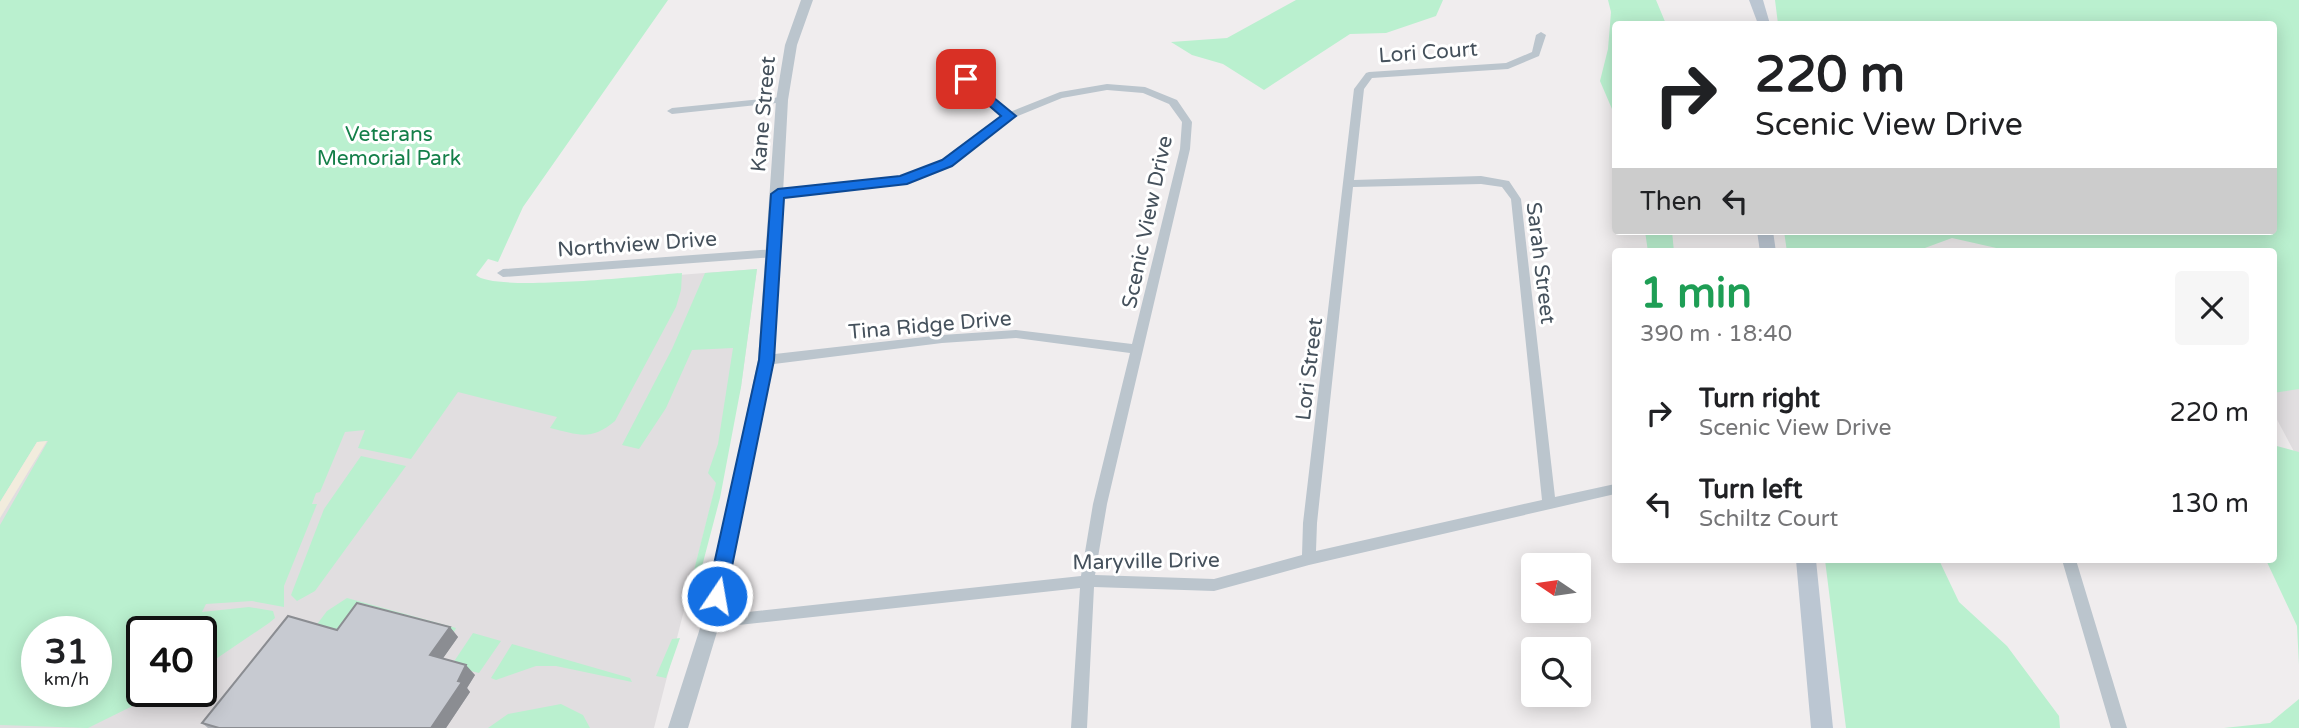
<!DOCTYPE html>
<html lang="en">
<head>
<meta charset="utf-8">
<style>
  :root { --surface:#fff; --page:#f6f6f6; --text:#202124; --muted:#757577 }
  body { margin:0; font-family:"Varela Round",sans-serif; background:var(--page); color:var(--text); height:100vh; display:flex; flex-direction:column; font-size:26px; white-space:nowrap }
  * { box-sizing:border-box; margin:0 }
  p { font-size:23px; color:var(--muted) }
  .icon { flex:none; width:38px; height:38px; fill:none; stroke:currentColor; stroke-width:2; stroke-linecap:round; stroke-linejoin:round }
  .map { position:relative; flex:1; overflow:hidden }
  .sheet { position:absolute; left:1612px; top:248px; width:665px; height:315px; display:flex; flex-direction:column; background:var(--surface); border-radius:7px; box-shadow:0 4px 18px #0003 }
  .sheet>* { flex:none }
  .top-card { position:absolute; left:1612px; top:21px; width:665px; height:214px; border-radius:7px; box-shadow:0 4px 18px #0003; background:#fff; color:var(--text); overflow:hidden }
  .needle { width:46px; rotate:283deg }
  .controls { position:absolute; left:1521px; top:553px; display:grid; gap:14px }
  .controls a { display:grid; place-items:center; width:70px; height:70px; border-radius:7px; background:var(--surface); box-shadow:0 4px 18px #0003; font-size:35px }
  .speed { position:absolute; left:21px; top:616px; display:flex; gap:14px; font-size:35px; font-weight:700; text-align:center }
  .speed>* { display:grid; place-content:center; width:91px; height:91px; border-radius:50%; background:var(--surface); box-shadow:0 4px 18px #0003; line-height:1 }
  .speed small { font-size:18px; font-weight:400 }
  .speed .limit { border:4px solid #111; border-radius:10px; background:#fff; color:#111 }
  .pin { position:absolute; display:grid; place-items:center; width:60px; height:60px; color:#fff; margin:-30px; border-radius:14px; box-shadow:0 4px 10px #0006 }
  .me { position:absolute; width:77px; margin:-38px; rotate:12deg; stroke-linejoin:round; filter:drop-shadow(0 0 5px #0008) }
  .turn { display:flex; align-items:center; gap:24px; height:147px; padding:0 28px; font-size:32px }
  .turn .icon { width:91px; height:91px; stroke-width:2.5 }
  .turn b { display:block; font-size:49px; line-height:60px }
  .then { display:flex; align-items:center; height:66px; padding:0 28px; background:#0003; gap:14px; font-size:26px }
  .round { display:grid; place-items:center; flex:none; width:74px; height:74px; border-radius:7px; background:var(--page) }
  .summary { display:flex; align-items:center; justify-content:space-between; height:119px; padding:0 28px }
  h1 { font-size:42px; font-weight:700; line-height:52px; color:#1e9e55 }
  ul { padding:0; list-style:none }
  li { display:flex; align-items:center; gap:21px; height:91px; padding:0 28px }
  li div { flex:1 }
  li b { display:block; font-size:26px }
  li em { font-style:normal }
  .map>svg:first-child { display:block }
  .education { fill:#e1dee0; fill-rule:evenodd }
  .green { fill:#baf0cf; fill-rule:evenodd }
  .sand { fill:#f2ecdd }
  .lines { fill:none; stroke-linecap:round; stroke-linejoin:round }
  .minor { fill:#bbc5cd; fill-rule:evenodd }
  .tertiary { fill:#bbc5cd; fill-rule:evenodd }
  .secondary { fill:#bbc6d2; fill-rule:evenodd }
  .wall { fill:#abaeb4 }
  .shaded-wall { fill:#8b8d92 }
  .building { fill:#c7cad1; stroke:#8b8d92; stroke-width:2 }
  .route { fill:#1470e4; stroke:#0d4994; stroke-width:2 }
  .labels { text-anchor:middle; stroke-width:6; stroke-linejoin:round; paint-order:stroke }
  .street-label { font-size:21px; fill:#45515c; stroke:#fff }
  .park-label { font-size:21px; fill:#147f49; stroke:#fff }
</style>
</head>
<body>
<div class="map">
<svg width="2299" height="728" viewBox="0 0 2299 728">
  <rect width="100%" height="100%" fill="#f0edee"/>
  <path class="education" d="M757 269 741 387 654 728H0V412L496 289ZM37 632H96V691H37ZM142 632H201V691H142Z
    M2273 347 2299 352V461L2273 412Z"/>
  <path class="green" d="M0 0H668L523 207 498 262 488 259 476 275C494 293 649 275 682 273L681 290 676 307 615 421C591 441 579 435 550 428L557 417 458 392 411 459 358 448 365 430 345 432 320 492 316 493 312 504H317L284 586V607L252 601 206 604 202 612 249 607 273 611 275 618 269 623 201 669V632H142V691H163L88 728 0 725V525L48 441 37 442 0 502ZM37 632H96V691H37Z
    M1296 0H1443L1436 16 1386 33 1350 34 1264 90 1223 64 1192 55 1171 42 1227 38Z
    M1608 0H1656L1666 24H1615V116L1600 81 1608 49 1611 12Z
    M1775 0H2299V389L2273 393V252H2014L1952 238 1914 252H1787L1784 231H2273V24H1778Z
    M1645 231H1672L1674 252H1648Z
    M757 269 741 387 720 498 695 593 689 590 716 483 708 473 718 444 733 348 692 350 666 408 639 449 622 445 672 349 705 273Z
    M2273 445 2299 452V665L2297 626 2266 560H2273Z
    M361 456 406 466 315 591 297 601 291 595 324 509Z
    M1825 560H1939L1959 602 2007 646 2059 716 2060 728H1846Z
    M347 598 456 628 452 636 347 639 315 627 327 611Z
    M473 633 501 641 479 673 451 666Z
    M680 638 666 678 656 676 672 639Z
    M512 644 630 678 632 682 556 666H536L496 680 491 678Z
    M2299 699V728H2224L2270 723Z
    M561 704 583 715 590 728H488L508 714Z"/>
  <path class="sand" d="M47 441 0 518V502L37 442Z"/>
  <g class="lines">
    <path class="minor" d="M1541 32 1546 35 1539 56 1508 69 1372 78 1364 89 1354 180 1481 176 1509 181 1521 199 1555 497 1615 484V494L1309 565 1214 591 1094 587 1087 728H1071L1080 588 711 628 706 627 704 622 706 617 711 616 1081 576 1093 504 1130 353 1016 338 942 343 766 365 760 360 766 355 942 335 1016 330 1132 344 1180 149 1182 122 1169 104 1143 93 1107 90 1062 98 1013 118 951 165 906 182 778 198 773 194 774 191 901 177 943 161 1003 116 963 81 961 79 966 76 1010 112 1060 92 1107 84 1145 87 1177 100 1192 122 1190 149 1107 504 1095 575 1214 579 1302 555 1303 523 1354 89 1366 73 1369 72 1506 63 1532 52 1536 35ZM1481 184 1502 187 1511 199 1542 500 1316 551 1317 523 1353 187Z
      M782 97 786 98V102L672 114 667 111 672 108Z
      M774 249 780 253 774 257 503 277 497 273 503 269Z
      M2062 560H2076L2127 728H2111Z"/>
    <path class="tertiary" d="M801 0H813L797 45 788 100 774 360 720 622 688 728H668L702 622 758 360 776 100 785 45Z"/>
    <path class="secondary" d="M1749 0H1763L1770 24H1758Z
      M1757 231H1773L1776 252H1760Z
      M1796 560H1816L1833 728H1811Z"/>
  </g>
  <path class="wall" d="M450 627 458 637 443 658 475 675 467 688 470 692 446 728H208L202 723 337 630Z"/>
  <path class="shaded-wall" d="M450 627 458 637 439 664 430 655Z
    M466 665 475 675 467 688 470 692 446 728H431Z"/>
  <path class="building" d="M357 603 450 627 430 655 466 665 458 681 462 682 431 728H219L202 723 288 616 337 630Z"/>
  <path class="route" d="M966 75 1016 116 952 166 907 184 784 198 774 360 726 596 723 601 717 604 710 601 707 596 759 360 771 194 778 189 900 176 942 160 1001 116 962 82 960 79Z"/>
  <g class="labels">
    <g class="street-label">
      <text transform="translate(1428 52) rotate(-4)" y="7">Lori Court</text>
      <text transform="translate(763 114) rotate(-85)" y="7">Kane Street</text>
      <text transform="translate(1147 222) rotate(-78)" y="7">Scenic View Drive</text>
      <text transform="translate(637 244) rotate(-4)" y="7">Northview Drive</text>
      <text transform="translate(1541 263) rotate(83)" y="7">Sarah Street</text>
      <text transform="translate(930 325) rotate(-5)" y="7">Tina Ridge Drive</text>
      <text transform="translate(1309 369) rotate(-83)" y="7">Lori Street</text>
      <text transform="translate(1146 561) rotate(-1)" y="7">Maryville Drive</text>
    </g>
    <g class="park-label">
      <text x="389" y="141">Veterans<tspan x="389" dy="24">Memorial Park</tspan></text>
    </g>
  </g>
</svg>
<div class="controls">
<a><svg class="needle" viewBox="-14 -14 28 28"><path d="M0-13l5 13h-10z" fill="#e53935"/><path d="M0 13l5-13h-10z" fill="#757577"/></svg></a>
<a><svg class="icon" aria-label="search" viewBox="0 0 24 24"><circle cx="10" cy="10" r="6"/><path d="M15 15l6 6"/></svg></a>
</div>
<div class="speed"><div>31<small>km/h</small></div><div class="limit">40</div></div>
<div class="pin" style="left:966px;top:79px;background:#d93025"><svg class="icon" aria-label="arrive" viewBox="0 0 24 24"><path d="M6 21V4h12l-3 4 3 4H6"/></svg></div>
<svg class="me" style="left:717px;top:596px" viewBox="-20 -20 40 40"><circle r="17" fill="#1470e4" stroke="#fff" stroke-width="3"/><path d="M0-11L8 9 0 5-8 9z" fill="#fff"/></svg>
<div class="top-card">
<div class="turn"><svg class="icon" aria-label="right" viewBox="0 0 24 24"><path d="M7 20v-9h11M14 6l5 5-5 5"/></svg><div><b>220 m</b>Scenic View Drive</div></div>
<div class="then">Then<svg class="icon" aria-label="left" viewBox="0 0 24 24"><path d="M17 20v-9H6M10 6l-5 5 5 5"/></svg></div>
</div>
<section class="sheet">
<div class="summary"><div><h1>1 min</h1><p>390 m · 18:40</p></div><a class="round"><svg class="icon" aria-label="close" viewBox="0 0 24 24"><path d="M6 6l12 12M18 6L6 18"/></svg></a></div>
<ul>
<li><svg class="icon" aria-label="right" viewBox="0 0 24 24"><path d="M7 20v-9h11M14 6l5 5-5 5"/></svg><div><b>Turn right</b><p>Scenic View Drive</p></div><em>220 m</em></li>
<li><svg class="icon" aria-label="left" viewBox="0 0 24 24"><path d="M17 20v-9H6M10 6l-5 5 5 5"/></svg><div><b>Turn left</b><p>Schiltz Court</p></div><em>130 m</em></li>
</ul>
</section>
</div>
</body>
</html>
